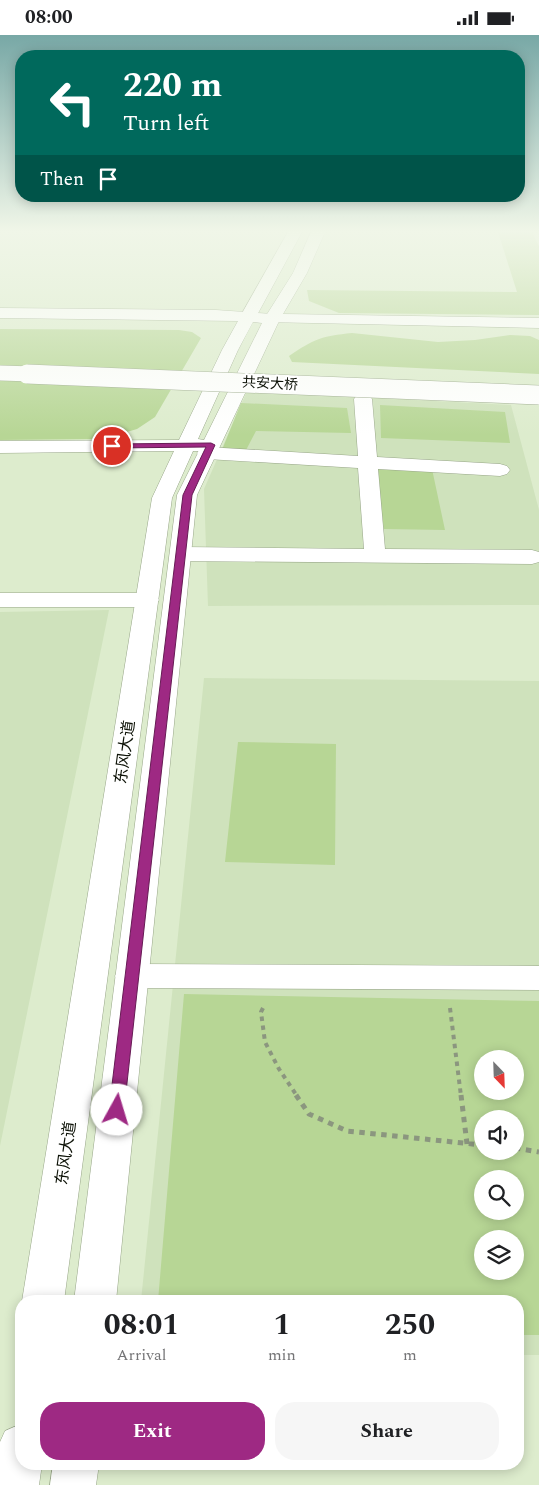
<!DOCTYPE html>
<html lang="en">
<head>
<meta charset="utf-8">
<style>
  :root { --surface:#fff; --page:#f6f6f6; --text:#202124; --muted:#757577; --accent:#9e2983 }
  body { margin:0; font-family:Spectral,"Noto Sans SC",serif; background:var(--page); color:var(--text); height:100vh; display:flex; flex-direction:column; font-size:19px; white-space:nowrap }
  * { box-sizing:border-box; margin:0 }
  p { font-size:16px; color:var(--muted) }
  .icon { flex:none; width:28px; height:28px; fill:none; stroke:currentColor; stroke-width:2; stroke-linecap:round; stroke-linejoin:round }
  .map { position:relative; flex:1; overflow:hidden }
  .panel { position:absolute; left:15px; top:1260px; width:509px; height:175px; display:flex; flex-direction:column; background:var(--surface); border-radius:20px; box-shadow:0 2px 12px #0003 }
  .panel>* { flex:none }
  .top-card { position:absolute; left:15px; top:15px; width:510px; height:152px; border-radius:20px; box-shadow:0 2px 12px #0003; background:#00695c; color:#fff; overflow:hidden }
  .needle { width:32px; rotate:157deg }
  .controls { position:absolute; left:474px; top:1015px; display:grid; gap:10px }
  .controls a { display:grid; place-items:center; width:50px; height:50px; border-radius:50%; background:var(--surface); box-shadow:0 2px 12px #0003; font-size:25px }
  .pin { position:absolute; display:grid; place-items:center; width:42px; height:42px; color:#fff; margin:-21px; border:2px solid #fff; border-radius:50%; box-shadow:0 1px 5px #0007 }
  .me { position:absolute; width:55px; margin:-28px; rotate:6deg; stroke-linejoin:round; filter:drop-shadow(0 0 4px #0008) }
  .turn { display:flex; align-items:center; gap:18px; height:105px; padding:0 25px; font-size:22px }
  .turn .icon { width:65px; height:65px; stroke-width:2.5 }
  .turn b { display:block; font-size:35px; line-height:42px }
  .then { display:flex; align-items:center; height:48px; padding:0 25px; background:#0003; gap:10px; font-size:19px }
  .eta { display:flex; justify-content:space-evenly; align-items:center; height:85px; text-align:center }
  .eta b { font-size:30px; font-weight:700; line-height:35px }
  .cta { display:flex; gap:10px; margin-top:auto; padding:10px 25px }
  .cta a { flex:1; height:58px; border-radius:20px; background:var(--accent); color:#fff; font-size:20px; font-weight:700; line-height:58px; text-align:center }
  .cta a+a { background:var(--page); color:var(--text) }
  .status { display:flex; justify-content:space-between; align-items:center; height:35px; padding:0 25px; background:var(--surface); direction:ltr }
  .status svg { height:14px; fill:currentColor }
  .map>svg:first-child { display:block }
  .built { fill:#cfe2bc; fill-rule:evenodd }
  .green { fill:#b7d695; fill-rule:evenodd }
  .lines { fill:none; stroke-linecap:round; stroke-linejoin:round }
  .minor-casing { stroke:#98a689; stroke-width:1 }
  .major-casing { stroke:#98a689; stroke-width:1 }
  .path-far1 { stroke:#8b967f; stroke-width:4; stroke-dasharray:4.5 4.5; stroke-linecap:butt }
  .path { stroke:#8b967f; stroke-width:5; stroke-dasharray:5.5 5.5; stroke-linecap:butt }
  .minor { fill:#fff; fill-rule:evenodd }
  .major { fill:#fff; fill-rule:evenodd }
  .major-bridge-far1-casing { stroke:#98a689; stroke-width:16; stroke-linecap:butt }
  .major-bridge-casing { stroke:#98a689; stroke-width:20; stroke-linecap:butt }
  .major-bridge-far1 { stroke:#fff; stroke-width:15 }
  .major-bridge { stroke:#fff; stroke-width:19 }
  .route { fill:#9e2983; stroke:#671b55 }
  .labels { text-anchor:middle; stroke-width:4; stroke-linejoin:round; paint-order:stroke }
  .far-street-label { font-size:14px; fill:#0e1308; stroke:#fff }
  .street-label { font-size:16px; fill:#0e1308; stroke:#fff }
</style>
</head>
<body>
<div class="status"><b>08:00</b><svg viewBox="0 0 49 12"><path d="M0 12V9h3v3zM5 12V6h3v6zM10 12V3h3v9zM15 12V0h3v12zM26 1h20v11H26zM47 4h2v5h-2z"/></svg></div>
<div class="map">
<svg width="539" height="1450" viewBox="0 0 539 1450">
  <rect width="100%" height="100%" fill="#ddeccd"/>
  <path class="built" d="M247 356 511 370 539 475V570L208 571 204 454Z
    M109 575 0 1111V577Z
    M204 643 539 646V1320H518V1266H141ZM482 1024H515V1056H482ZM482 1084H515V1116H482ZM482 1144H515V1176H482ZM482 1204H515V1236H482Z"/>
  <path class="green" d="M498 197H532L539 211V280L339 278 309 266 307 255 517 257Z
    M0 294 179 295 192 297 201 303 155 382 137 394 103 404 0 405Z
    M352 298 438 307 475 305 510 300 530 301 539 305V339L292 327 289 321C314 304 322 301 352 298Z
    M241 368 347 373 351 398 256 396 245 417 222 415Z
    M380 370 505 377 510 408 381 403Z
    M376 434H432L445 495 384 494Z
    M238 707 336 709 335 830 225 827Z
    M184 959 539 966V1300H518V1266H158ZM482 1024H515V1056H482ZM482 1084H515V1116H482ZM482 1144H515V1176H482ZM482 1204H515V1236H482Z"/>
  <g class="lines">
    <defs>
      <path id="minor" d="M288 197H302L256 282 254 285H242L240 282Z
        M311 197H325L307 238 283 279 539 283V293L266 287 264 284 293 238Z
        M363 359 369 360 372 364 377 422 500 429 507 431 510 435 507 439 500 441 378 434 385 514 532 515 539 517V527L532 529 181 526 173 524 170 519 173 514 181 512 364 514 358 433 207 424 200 422 197 418 200 414 207 412 358 421 354 364 357 360Z
        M0 558H147L155 560 159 565 155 570 147 572H0Z
        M132 929 539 931V955L132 953 120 950 115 941 120 932Z"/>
      <path id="major" d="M0 273 216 275 272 279 278 281 280 284 197 460 116 1266H74L177 460 199 416H193L172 463 64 1266H22L152 463 174 416 0 418V406L179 405 222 315 238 286 0 283ZM253 287 262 288 204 405 198 404 238 315Z
        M21 1389V1429H42L39 1450H0V1407L5 1396Z
        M53 1429H99L96 1450H50Z"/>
    </defs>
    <use href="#minor" class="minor-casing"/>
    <use href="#major" class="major-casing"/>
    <path class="path-far1" d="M263 973 261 977 265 1007 279 1034 297 1061
      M450 973 461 1061"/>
    <path class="path" d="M296 1060 309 1079 347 1096 482 1110
      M461 1060 467 1109
      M515 1113 539 1117"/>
    <use href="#minor" class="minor"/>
    <use href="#major" class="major"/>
    <defs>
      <path id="major-bridge-far1" d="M0 338 66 340"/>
      <path id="major-bridge" d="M27 339 539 360"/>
    </defs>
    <use href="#major-bridge-far1" class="major-bridge-far1-casing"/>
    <use href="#major-bridge" class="major-bridge-casing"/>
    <use href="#major-bridge-far1" class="major-bridge-far1"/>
    <use href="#major-bridge" class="major-bridge"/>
  </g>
  <linearGradient id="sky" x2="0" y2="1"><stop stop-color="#78a8a6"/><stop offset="0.49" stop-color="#f0f6e8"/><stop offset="1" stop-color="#f0f6e8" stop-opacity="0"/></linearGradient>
  <rect width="539" height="400" fill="url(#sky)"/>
  <path class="route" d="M211 408 215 410 192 460 124 1075 122 1079 117 1081 111 1079 109 1075 183 460 206 412 112 413 108 411 112 409Z"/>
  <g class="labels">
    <g class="far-street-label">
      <text transform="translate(270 348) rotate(3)" y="5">共安大桥</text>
    </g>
    <g class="street-label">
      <text transform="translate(124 717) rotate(-82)" y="6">东风大道</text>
      <text transform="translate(65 1118) rotate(-82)" y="6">东风大道</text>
    </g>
  </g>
</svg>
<div class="controls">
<a><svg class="needle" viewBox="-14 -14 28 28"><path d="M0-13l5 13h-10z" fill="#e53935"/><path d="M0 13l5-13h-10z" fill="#757577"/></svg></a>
<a><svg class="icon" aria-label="sound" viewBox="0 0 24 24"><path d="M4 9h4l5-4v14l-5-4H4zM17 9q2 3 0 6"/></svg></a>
<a><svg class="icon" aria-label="search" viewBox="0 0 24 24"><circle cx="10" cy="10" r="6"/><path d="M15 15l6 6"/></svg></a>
<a><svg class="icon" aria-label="layers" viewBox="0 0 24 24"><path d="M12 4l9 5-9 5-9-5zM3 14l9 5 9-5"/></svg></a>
</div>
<div class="pin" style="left:112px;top:411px;background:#d93025"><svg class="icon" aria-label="arrive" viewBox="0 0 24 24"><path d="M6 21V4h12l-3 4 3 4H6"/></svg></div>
<svg class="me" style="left:117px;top:1075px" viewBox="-20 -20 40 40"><circle r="19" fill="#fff"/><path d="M0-13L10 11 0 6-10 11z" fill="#9e2983"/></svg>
<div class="top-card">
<div class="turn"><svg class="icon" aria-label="left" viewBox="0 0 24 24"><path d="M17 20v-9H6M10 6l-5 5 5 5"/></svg><div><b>220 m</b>Turn left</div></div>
<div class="then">Then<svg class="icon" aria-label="arrive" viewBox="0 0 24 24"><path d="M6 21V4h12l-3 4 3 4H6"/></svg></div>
</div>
<section class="panel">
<div class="eta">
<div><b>08:01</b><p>Arrival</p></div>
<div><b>1</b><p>min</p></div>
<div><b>250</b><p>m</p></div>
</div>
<div class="cta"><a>Exit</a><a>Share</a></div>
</section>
</div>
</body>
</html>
